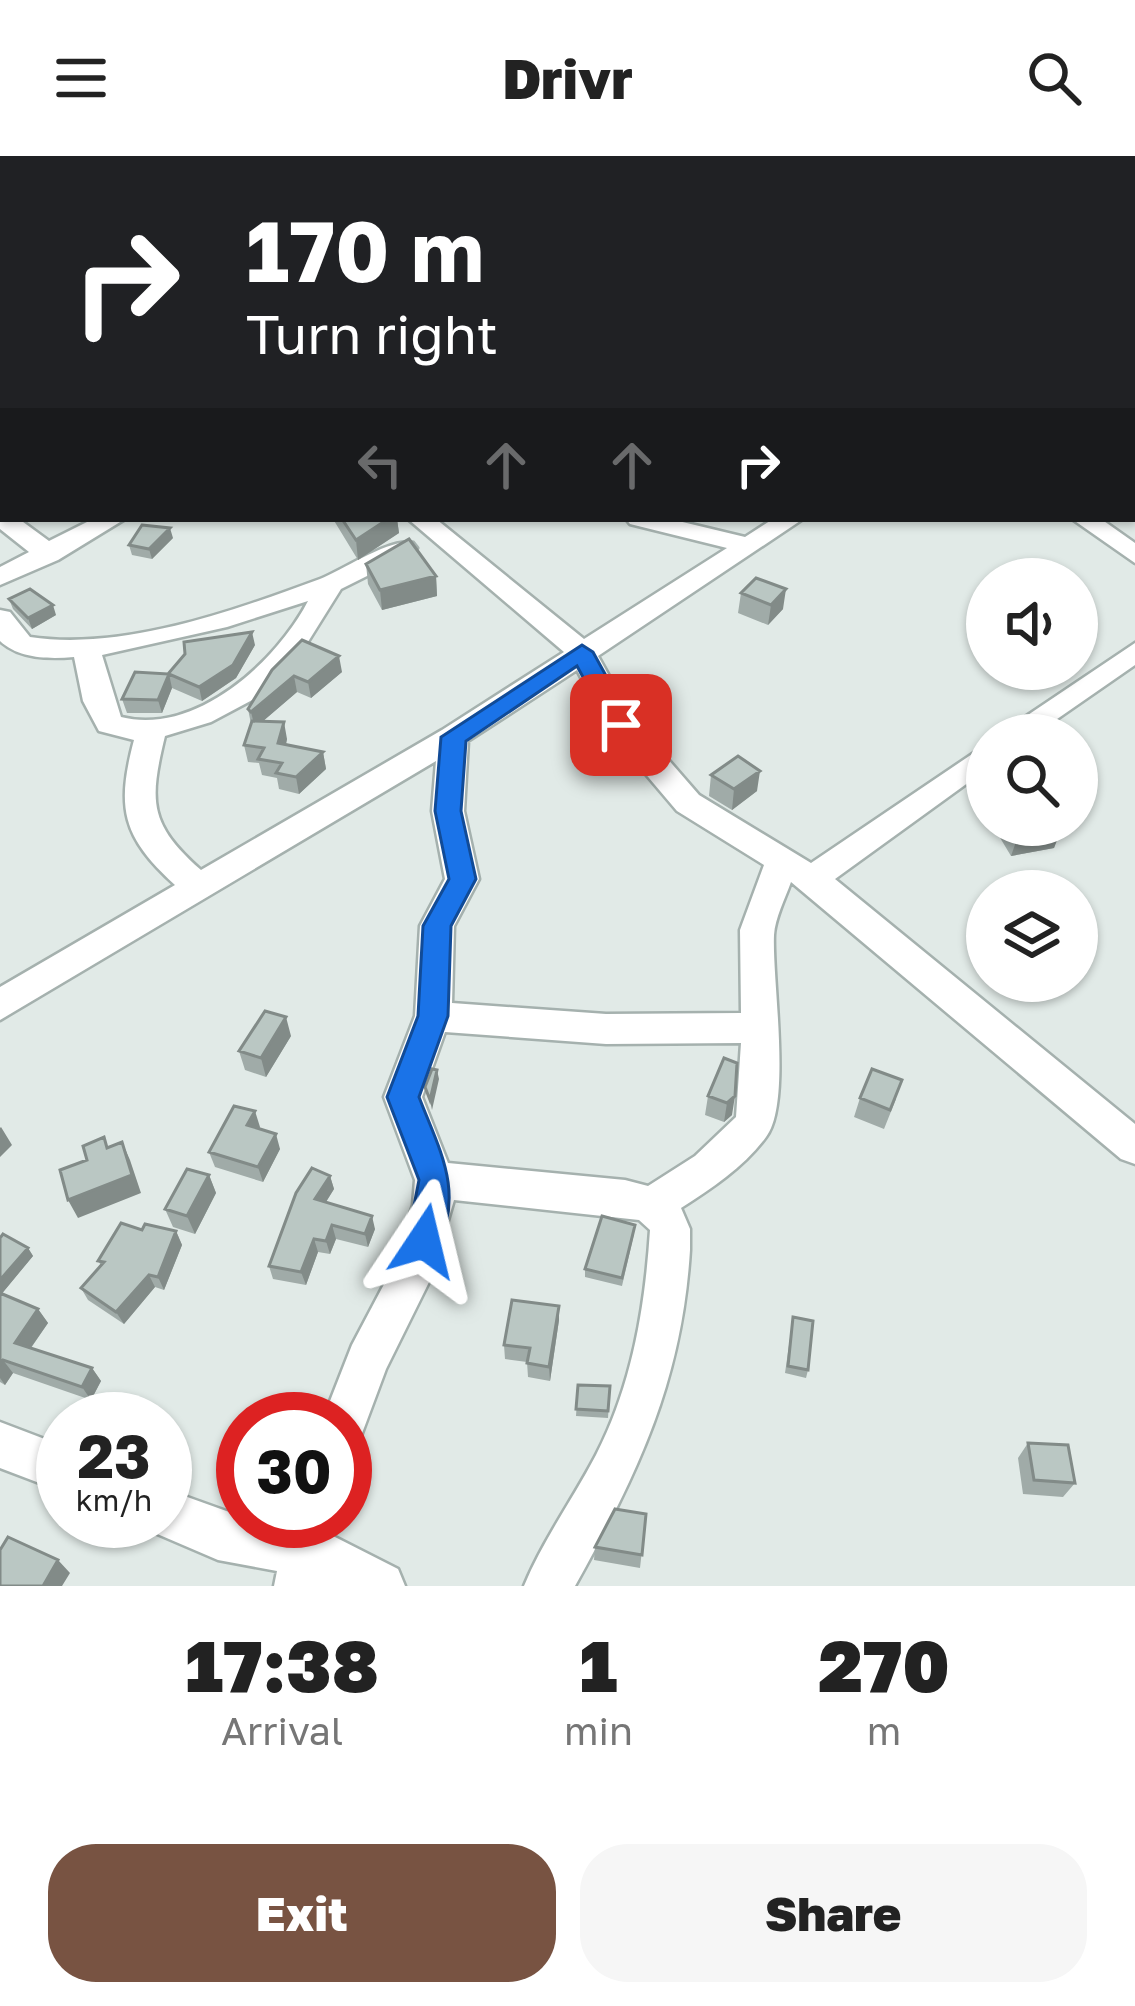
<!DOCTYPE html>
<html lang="en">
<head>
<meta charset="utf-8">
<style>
  :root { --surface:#fff; --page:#f6f6f6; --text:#222; --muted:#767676; --accent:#785342 }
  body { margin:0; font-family:"Golos Text",sans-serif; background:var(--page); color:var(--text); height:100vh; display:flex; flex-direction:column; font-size:45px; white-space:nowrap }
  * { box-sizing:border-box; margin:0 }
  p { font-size:39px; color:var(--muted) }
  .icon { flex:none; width:66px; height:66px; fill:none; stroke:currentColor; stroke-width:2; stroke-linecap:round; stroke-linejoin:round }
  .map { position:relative; height:1430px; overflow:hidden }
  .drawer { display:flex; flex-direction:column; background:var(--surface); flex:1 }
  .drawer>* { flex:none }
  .guide { position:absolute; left:0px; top:0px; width:1137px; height:366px; box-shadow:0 3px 9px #0004; background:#202124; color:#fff; overflow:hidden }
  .tools { position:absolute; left:966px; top:402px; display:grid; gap:24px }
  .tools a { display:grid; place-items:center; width:132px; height:132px; border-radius:50%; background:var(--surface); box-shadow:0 3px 9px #0004; font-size:60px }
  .speed { position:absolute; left:36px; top:1236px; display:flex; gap:24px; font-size:60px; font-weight:700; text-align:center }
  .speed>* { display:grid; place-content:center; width:156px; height:156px; border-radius:50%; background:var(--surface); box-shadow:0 3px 9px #0004; line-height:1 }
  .speed small { font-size:30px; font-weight:400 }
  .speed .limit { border:18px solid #d22; background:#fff; color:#111 }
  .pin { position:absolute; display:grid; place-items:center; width:102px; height:102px; color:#fff; margin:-51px; border-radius:24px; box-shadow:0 6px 18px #0006 }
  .me { position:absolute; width:132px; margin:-66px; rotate:10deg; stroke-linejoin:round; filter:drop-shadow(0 0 9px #0008) }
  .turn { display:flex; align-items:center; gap:42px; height:252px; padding:0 48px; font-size:54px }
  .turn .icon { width:156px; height:156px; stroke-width:2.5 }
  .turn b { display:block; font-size:84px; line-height:102px }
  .lanes { display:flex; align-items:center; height:114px; padding:0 48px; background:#0003; justify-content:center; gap:60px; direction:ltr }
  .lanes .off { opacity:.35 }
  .eta { display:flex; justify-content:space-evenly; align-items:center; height:204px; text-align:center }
  .eta b { font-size:72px; font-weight:800; line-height:84px }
  .action { display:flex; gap:24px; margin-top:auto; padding:24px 48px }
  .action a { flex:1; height:138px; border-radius:48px; background:var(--accent); color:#fff; font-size:48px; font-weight:800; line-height:138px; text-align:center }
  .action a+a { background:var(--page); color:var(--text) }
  header { display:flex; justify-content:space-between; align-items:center; height:156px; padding:0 48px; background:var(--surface); font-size:54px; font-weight:800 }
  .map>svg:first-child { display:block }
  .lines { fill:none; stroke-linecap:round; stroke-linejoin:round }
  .minor-casing { stroke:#a5b1ae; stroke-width:5 }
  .major-casing { stroke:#bdc4c2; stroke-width:4 }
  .minor { fill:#fff; fill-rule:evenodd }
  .major { fill:#6b9a92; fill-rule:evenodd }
  .wall { fill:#a0aba8 }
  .shaded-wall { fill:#828b88 }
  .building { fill:#bac7c3; stroke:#828b88; stroke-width:3 }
  .route { fill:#1a73e8; stroke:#114b97; stroke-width:3 }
</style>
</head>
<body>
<header><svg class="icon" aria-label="menu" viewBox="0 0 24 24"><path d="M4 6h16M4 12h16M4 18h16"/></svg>Drivr<svg class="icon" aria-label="search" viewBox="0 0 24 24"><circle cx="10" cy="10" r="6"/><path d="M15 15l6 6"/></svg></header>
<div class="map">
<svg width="1135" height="1430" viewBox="0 0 1135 1430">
  <rect width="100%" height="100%" fill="#e1eae7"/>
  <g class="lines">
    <defs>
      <path id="minor" d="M175 0H193L174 3Z
        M482 0H500L480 3Z
        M935 0H958L933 3Z
        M0 5H3V15H0Z
        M0 52H3V64H0Z
        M1134 149H1135V161H1134Z
        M3 204V218L0 219V205Z
        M0 296H3V310H0Z
        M0 353 3 363H19L49 385 93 363H125L58 404 0 429V411L29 396 0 373Z
        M408 363H436L584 483 727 392 630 368 626 363H670L745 381 773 363H803L598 500 633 563 699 639 811 707 987 588V613L835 723 1135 968V1008L1121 1003 791 726C785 743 775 762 774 779 772 825 792 947 766 981 744 1011 712 1032 681 1052L690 1073V1094C682 1225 638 1317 575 1430H524C543 1384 573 1343 596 1299 632 1229 645 1152 650 1074L639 1064 454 1044 431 1122 386 1213 361 1280 345 1287V1263H323L352 1189 391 1115 413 1049 415 1024 384 941 415 860 420 770 445 723 432 655 436 605 0 864V831L175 729C122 681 116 652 134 584L99 575 83 545 74 501C49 503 19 503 0 485V454L10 456 30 481C123 495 233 455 320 423 343 414 392 381 413 387L417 392 413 397 341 433 296 505 258 541 211 566 165 580C149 646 149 668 201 714L442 574 564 496ZM308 445C277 505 196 580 121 561L102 499 227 471ZM577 514 610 576 677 655 764 709 740 774 741 857 606 858 452 847 454 770 479 723 464 655 468 585ZM445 876 606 888 741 887 736 961 695 1000 648 1030 625 1024 448 1007 422 941Z
        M1072 363H1101L1135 387V407Z
        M1135 487V509L1034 579H998Z
        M0 1266 63 1290V1336L0 1312Z
        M165 1333 243 1361V1365H336L333 1380 398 1413 405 1430H274L277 1415 218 1404 148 1374 145 1365H165Z"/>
      <path id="major" d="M672 0H699L701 3H674Z
        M1134 126 1135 127V141L1134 140Z"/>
    </defs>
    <use href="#minor" class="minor-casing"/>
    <use href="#major" class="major-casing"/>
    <use href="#minor" class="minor"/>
    <use href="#major" class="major"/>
  </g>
  <path class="wall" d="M1014 0H1108L1113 3H1020Z
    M333 363H397L399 377 358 404Z
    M173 382 152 403 132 399 129 389Z
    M366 408 436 420 437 440 382 454 368 428Z
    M741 437 783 453 768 469 738 457Z
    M9 443 56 459 32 473 13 453Z
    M255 489 236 522 202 545 172 532 162 557H127L122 543 168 518Z
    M272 514 342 516 311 542 297 536 263 565 287 583 286 589 323 596 326 613 299 638 279 633 277 622 262 619 259 607 248 606 244 589 251 568 248 553Z
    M711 619 757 635 732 654 709 640Z
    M1002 669H1060L1054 692 1011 700 999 680Z
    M291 880 266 921 245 914 239 895Z
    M724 902 732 959 724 966 705 959 708 940Z
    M860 942 896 943 884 973 854 961Z
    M260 971 259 973 280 993 263 1026 215 1011 209 996Z
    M209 1019 216 1037 195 1078 173 1071 165 1053Z
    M330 1020 334 1033 326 1046 375 1073 368 1091 336 1083 330 1098 318 1096 306 1129 273 1123 269 1110Z
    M142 1074 176 1075 182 1089 164 1134 155 1131 124 1168 88 1144 81 1132 101 1109 98 1105Z
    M634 1078 622 1130 585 1121V1113Z
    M0 1082 28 1092 33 1100 2 1137 38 1153 48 1167 31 1192 92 1212 101 1225 91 1244 13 1217 5 1229 0 1226Z
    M559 1150V1164L550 1225 528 1221 527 1206 505 1203 504 1189Z
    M793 1161 808 1214 806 1222 785 1217Z
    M578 1229 610 1230 608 1262 576 1260Z
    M1028 1287 1075 1327 1063 1341 1023 1338 1018 1302Z
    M646 1358 640 1412 594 1404 595 1391Z"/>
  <path class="shaded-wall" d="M388 363H397L399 377 358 404 356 384Z
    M170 372 173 382 152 403 149 393Z
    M436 420 437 440 382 454 380 434Z
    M786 433 783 453 768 469 771 449Z
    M53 449 56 459 32 473 28 462Z
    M252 476 255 489 236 522 202 545 199 531Z
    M339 500 342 516 311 542 308 526Z
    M169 518 172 532 162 557 158 544Z
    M294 520 297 536 255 572 251 556Z
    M284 566 287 583 282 604 278 587Z
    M323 596 326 613 299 638 296 621Z
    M760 615 757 635 732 654 734 633Z
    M1062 672 1054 692 1011 700 1018 680Z
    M286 861 291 880 266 921 261 902Z
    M437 914 439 923 432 954 430 944Z
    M735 940 732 959 724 966 727 947Z
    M255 955 260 971 252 985 247 969Z
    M1 971 12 989 0 1001V972Z
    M276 978 280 993 263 1026 258 1011Z
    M122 986 130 1004 141 1037 78 1062 68 1044Z
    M209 1019 216 1037 195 1078 187 1060Z
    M330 1020 334 1033 319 1057 315 1043Z
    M372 1060 375 1073 368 1091 365 1078Z
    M332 1069 336 1083 330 1098 326 1085Z
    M176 1075 182 1089 164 1134 158 1121Z
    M314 1083 318 1096 306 1129 301 1116Z
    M28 1092 33 1100 0 1140V1124Z
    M149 1119 155 1131 124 1168 116 1156Z
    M559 1150V1164L550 1225 549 1211Z
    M38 1153 48 1167 25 1200 15 1187Z
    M3 1204 13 1217 5 1229 0 1222V1208Z
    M92 1212 101 1225 91 1244 82 1231Z
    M58 1404 70 1417 62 1430H43Z"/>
  <path class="building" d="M130 0H165L164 3H128Z
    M767 0H830L825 3H779Z
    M1033 0H1108L1113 3H1041Z
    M342 363H388L356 384Z
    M142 369 170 372 149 393 129 389Z
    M409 383 436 420 380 434 366 408Z
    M756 422 786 433 771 449 741 437Z
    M30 433 53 449 28 462 9 443Z
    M252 476 233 509 199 531 169 518 158 544 122 543 135 516 168 518 185 498 184 486Z
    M302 484 339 500 308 526 294 520 251 556 248 553 272 514Z
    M252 565 284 566 278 587 323 596 296 621 276 617 282 607 258 603 264 592 244 589Z
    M738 600 760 615 734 633 711 619Z
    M1012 669H1060L1062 672 1018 680Z
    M265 855 286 861 261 902 239 895Z
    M724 902 737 907 735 940 727 947 708 940Z
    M432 913 437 914 430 944 425 931Z
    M872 913 902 924 890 954 860 942Z
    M234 950 255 955 247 969 276 978 258 1011 209 996Z
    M104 981 107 992 122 986 132 1019 68 1044 60 1014 87 1004 83 990Z
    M312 1012 330 1020 315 1043 372 1060 365 1078 332 1069 326 1085 314 1083 301 1116 269 1110 296 1037Z
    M187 1013 209 1019 187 1060 165 1053Z
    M602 1060 635 1069 622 1122 585 1113Z
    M121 1067 142 1074 145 1068 176 1075 158 1121 149 1119 116 1156 81 1132 104 1106 98 1105Z
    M3 1078 28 1092 0 1124V1082Z
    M0 1137 38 1153 15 1187 92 1212 82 1231 3 1204 0 1208Z
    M512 1144 559 1150 549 1211 527 1207 530 1192 504 1189Z
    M793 1161 813 1165 808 1214 788 1210Z
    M578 1229 610 1230 608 1255 576 1253Z
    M1028 1287 1068 1289 1075 1327 1034 1324Z
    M615 1353 646 1358 642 1399 595 1391Z
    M8 1381 58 1404 43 1430H0V1394Z"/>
  <path class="route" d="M582 489 593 496 633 569 630 575H612L577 510 466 585 461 655 476 723 451 770 448 860 419 941C441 998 464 1034 437 1096L424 1101 412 1096 407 1085 419 1024 387 941 418 860 423 770 449 723 435 655 441 581Z"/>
</svg>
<div class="tools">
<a><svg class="icon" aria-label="sound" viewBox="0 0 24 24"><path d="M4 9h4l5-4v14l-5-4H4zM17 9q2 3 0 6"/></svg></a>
<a><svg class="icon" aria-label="search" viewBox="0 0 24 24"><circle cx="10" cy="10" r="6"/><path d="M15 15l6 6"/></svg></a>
<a><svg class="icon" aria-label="layers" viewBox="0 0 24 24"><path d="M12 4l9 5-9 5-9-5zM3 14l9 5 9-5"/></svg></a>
</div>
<div class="speed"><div>23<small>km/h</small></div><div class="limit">30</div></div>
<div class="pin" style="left:621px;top:569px;background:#d93025"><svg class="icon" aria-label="arrive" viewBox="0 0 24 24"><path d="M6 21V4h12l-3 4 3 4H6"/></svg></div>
<svg class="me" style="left:424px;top:1085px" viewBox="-20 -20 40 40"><path d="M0-17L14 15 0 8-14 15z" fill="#1a73e8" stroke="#fff" stroke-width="4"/></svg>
<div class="guide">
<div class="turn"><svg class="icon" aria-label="right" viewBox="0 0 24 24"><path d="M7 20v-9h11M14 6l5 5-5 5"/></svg><div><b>170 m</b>Turn right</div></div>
<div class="lanes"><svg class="icon off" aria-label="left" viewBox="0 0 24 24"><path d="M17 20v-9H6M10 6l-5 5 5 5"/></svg><svg class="icon off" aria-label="ahead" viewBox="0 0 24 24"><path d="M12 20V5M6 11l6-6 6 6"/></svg><svg class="icon off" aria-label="ahead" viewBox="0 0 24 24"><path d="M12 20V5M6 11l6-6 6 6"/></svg><svg class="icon" aria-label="right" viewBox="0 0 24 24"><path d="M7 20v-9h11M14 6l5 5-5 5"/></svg></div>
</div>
</div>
<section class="drawer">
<div class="eta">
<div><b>17:38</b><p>Arrival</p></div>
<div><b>1</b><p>min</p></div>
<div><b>270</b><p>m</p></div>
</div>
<div class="action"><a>Exit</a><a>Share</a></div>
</section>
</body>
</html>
